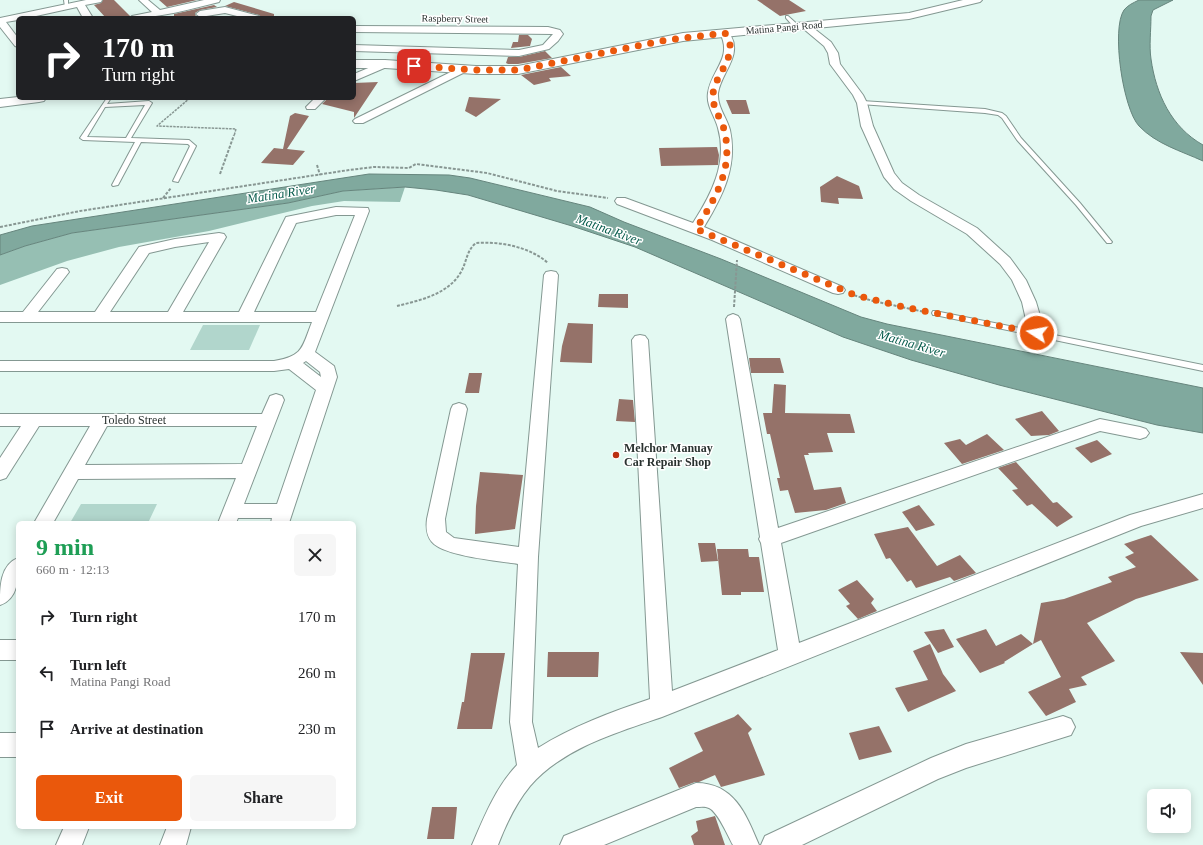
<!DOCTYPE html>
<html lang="en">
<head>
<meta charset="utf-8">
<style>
  :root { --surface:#fff; --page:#f6f6f6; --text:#202124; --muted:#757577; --accent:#ea580c }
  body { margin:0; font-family:"Times New Roman",serif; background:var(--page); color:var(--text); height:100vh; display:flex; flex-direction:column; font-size:15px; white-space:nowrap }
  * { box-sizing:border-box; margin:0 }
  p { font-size:13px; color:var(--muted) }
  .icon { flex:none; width:22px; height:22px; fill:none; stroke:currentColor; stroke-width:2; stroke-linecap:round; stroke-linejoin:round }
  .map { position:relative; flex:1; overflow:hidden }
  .panel { position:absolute; left:16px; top:521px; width:340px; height:308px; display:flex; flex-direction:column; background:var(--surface); border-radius:6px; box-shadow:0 2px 10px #0003 }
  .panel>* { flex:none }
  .top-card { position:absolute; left:16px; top:16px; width:340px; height:84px; border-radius:6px; box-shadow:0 2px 10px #0003; background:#202124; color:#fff; overflow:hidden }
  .buttons { position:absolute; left:1147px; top:789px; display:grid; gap:8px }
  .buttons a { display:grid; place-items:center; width:44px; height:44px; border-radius:6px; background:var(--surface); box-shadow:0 2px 10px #0003; font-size:20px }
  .pin { position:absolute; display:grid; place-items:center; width:34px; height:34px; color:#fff; margin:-17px; border-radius:8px; box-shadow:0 2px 6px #0006 }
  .me { position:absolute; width:44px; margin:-22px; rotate:281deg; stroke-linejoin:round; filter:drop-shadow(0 0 3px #0008) }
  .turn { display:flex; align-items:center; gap:14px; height:84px; padding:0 20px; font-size:18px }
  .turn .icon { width:52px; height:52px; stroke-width:2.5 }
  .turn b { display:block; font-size:28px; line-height:34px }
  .round { display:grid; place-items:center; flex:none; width:42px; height:42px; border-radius:6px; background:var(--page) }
  .head { display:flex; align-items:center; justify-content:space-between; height:68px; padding:0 20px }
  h1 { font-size:24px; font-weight:800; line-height:30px; color:#1e9e55 }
  .action { display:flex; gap:8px; margin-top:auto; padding:8px 20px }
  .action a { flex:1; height:46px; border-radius:6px; background:var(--accent); color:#fff; font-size:16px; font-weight:800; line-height:46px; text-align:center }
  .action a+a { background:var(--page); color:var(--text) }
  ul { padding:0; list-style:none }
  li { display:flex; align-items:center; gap:12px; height:56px; padding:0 20px }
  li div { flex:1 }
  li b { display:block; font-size:15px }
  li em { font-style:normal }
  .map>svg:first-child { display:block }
  .green { fill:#b1d6cc }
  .forest { fill:#96bfb3 }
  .water { fill:#80a99e; stroke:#66857d }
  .building { fill:#957269 }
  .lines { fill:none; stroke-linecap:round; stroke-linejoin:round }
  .lane-casing { stroke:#849892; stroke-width:2 }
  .street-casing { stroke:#849892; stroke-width:2 }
  .secondary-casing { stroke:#849892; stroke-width:2 }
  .path-far2 { stroke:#889793; stroke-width:1.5; stroke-dasharray:2.5 1; stroke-linecap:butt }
  .path-far1 { stroke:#889793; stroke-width:2; stroke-dasharray:3 1.5; stroke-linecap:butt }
  .path { stroke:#889793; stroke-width:2.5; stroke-dasharray:4 2; stroke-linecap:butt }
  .lane { fill:#fff; fill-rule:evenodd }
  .street { fill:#fff; fill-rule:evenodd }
  .secondary { fill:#fff; fill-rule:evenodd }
  .route { stroke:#ea580c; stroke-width:7; stroke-dasharray:0 12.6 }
  .poi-dot { fill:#bb3012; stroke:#fff; stroke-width:1.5 }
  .labels { text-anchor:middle; stroke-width:3; stroke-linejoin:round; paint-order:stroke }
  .far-street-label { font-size:10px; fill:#2a3230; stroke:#fff }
  .street-label { font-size:12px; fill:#2a3230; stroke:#fff }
  .poi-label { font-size:12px; font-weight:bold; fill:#2a3230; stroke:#fff; text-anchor:start }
  .water-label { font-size:13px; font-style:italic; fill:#085c4d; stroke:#fff }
</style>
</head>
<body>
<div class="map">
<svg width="1203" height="845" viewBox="0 0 1203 845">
  <rect width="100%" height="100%" fill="#e3f9f2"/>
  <path class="green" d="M203 325H260L249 350H190Z
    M81 504H157L148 523H70Z"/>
  <path class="forest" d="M405 187 400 202 344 201 312 206 209 231 119 247 67 261 0 285V255L25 246 72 233 288 203 343 191Z"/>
  <path class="water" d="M1139 0H1173L1153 10 1151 16C1151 30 1149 46 1151 59 1156 94 1171 127 1203 145V161C1181 151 1156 144 1139 126 1123 109 1111 29 1124 10 1128 5 1133 3 1139 0Z
    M369 174 449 175 470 178 590 207 624 222 721 259 861 317 887 324 1203 388V433L1157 425 999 385 911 360 843 337 635 247 572 226 468 195 436 190 405 187 343 191 288 203 72 233 25 246 0 255V235L32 226Z"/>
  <path class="building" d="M103 0H114L130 16 129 18H106L94 5 101 3Z
    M159 0H197L167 7Z
    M757 0H789L806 11 780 16Z
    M234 2 274 14V18H262L259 15 225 6Z
    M214 5 217 7 200 10 195 13V15L199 18H174V14Z
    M519 35H528L532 39 530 46 511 48 513 42H518Z
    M545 51 552 58 518 64H508L506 63 508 57H519Z
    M561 67 571 76 549 78 551 81 534 85 521 75Z
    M378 82 354 118V112L322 104 328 98H354V83Z
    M469 97 501 99 476 117 465 111Z
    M726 100H746L750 114H732Z
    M295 113 309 116 287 149 305 151 293 165 261 163 274 148 283 149 290 116Z
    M717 147 719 155 718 165 661 166 659 148Z
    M837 176 859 186 863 199 838 198 839 204 821 202 820 187Z
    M599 294H628V308L598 307Z
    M568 323 593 324 592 363 560 362 562 346Z
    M749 358H780L784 373H751Z
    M469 373H482L479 393H465Z
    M774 384 786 385 785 413 850 414 855 433H827L833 452 808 453 809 455H804L814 490 841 487 846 503 826 510 795 513 788 490 780 491 777 478H780L770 434H767L763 413H772Z
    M619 399 633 400 635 422 616 421Z
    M1042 411 1059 431 1049 435 1031 436 1015 419Z
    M987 434 1004 450 962 464 944 443 960 439 966 445Z
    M1097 440 1112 454 1091 463 1075 448Z
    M1016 462 1053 503 1057 502 1073 517 1057 527 1032 504 1027 506 1012 490 1018 489 998 468Z
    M480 472 523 475 515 529 475 534 476 506Z
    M919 505 935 525 916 531 902 512Z
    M908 527 937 566 960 555 976 573 954 581 950 577 916 588 911 580 907 582 890 558 886 559 874 534Z
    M1151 535 1199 580 1136 599 1087 623 1115 661 1081 677 1087 685 1069 689 1076 702 1046 716 1028 692 1061 677 1041 640 1033 644 1041 603 1064 599 1112 582 1108 577 1136 567 1125 557 1134 553 1124 544Z
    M698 543H715L718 561 701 562Z
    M717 549H748L749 557H759L764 592H741V595H722Z
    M857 580 874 599 871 603 877 611 858 619 846 606 850 604 838 590Z
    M944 629 954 647 938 653 924 632Z
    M986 629 996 646 1021 634 1033 644 1004 662 1005 663 980 673 956 639Z
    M930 644 943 674 956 691 908 712 895 688 928 680 913 651Z
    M548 652H599L598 677H547Z
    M1180 652 1203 653V685Z
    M471 653H505L492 729H457L462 702H464Z
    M738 714 752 729 748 733 765 775 721 787 715 775 699 782H695L679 788 669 768 703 751 694 733 734 717Z
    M879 726 892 752 859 760 849 733Z
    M432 807H457L454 839H427Z
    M715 816 725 845H694L691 836 698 831 696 821Z"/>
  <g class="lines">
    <defs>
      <path id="lane" d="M64 0H68V8L65 7Z
        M786 16H788L798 25V27H794L786 18Z
        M107 98H111L107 104 149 101 152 103 131 138 189 140 196 146 178 182 173 181 190 146 188 144 141 142 118 185 113 186 112 185 135 142 83 140 80 138ZM145 105 126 138 87 137 105 107Z
        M862 101 985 109 1002 113 1006 116 1021 138 1080 203 1112 242 1111 243H1107L1076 205 1017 140 1002 118 998 115 985 113 860 104V102Z
        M933 311H935L1203 365V371L935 315H933L932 313Z"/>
      <path id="street" d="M86 0H102L101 2 85 5 93 18H83L77 7 27 18H18V20L6 22 18 38V47L15 46 0 27V18Z
        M139 0H148L160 10 204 0H220L219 2C190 9 160 18 130 18L132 16 152 12Z
        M225 7 259 16 261 18H245L225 13 200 17 196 14 200 11Z
        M804 22 807 23 831 42 838 53 840 64 863 95 867 103 873 126 894 173 902 183 919 195 977 228 1010 258 1026 280 1036 302 1045 333 1042 336 1037 338 1032 336 1029 333 1022 302 1012 280 1000 264 967 234 911 201 894 189 884 177 861 126 857 103 853 95 830 64 828 53 824 46 799 25Z
        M354 26 548 27 560 30 563 34 558 41 549 49 519 56 354 51V45L519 50 543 45 553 34 354 32Z
        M725 30C729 31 729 32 731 36 742 56 721 73 718 93 717 107 727 118 730 130 738 167 722 197 704 227L843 287 845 290 843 293 838 294 833 293 712 240 617 204 615 201 617 198H625L693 223C711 195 728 163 718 128 715 116 706 106 708 93 711 70 733 58 720 33Z
        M385 61 389 62 390 64 389 66 354 81V74Z
        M463 66 468 69 467 71 363 123H355L353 121 355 119Z
        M315 98H326L315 109H307L306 107Z
        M336 207 368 208 369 211 315 352 334 366 337 377 289 523H271L272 518H238L236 523H218L236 478 78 479 53 523H34L90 426H39L6 478 0 480V458L21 426H0V414H262L270 396 276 394 282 396 284 400 244 504H277L316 390 289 369 274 371H0V361H274C304 356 302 347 312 322H0V312H23L57 269 62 268 67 269 69 272 38 312H95L139 247 175 239 219 233 224 234 226 237 183 312H239L286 217ZM336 215H355L316 312H254L296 223ZM209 242 168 312H110L149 253 175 247ZM306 361 320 372 321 377 303 363ZM107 426H257L242 464 85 465Z
        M551 271 556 272 558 275 538 557 532 722 538 748C573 726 611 712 650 699L632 340 635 336 640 335 645 336 648 340 672 691 778 650 761 543 759 539 760 537 726 319 728 316 733 314 738 316 740 319 778 528 1100 419 1140 427 1146 429 1149 433 1146 437 1140 439 1100 431 781 543 799 643 1130 515 1203 494V508L1141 526 662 717C616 733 563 748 530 786 516 803 506 824 498 845H472C484 817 496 787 517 765L510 722 518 564C499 561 443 556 432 542 426 535 426 527 427 519L451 409 453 405 459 403 465 405 467 409 445 519 446 532 454 538 519 547 544 275 546 272Z
        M18 558C18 575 20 598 0 605 0 587 0 565 18 558Z
        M0 640H18V660H0Z
        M1063 716 1071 719 1075 727 1071 735 966 768 938 779 802 845H761L765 836 931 758 966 744Z
        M0 733H18V757H0Z
        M696 783C734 783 746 814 759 845H733C728 836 718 812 709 808 705 806 700 807 696 807L604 845H560L564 836Z
        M64 827H89L82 845H56Z
        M167 827H191L186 845H160Z"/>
      <path id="secondary" d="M963 0H982L980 2 909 19 683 41 518 74H476L385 68H354V60H385L476 66H518L683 33 909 13Z
        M18 97V98H46L44 101 39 102 0 107V99Z"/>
    </defs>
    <use href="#lane" class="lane-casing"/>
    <use href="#street" class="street-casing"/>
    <use href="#secondary" class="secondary-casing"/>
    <path class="path-far2" d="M190 98 157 126 236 129 234 136"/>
    <path class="path-far1" d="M317 165 320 175
      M220 174 234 135
      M163 198 171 188
      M0 227 80 211 349 170 374 167 409 168 416 164 487 173 557 191 608 198
      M850 294 873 301 925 312
      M397 306C421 300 450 294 462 270 467 260 467 250 476 243 500 241 530 247 548 263
      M734 307 737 260"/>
    <path class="path" d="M922 311 925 312"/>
    <use href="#lane" class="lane"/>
    <use href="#street" class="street"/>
    <use href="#secondary" class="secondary"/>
  </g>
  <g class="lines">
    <path class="route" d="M414 66 476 70H518L667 40 725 33C741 54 715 73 713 94 712 107 720 117 724 129 734 168 716 197 696 229L855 295 904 307 1037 333"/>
  </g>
  <circle class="poi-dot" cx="616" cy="455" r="4"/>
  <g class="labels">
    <g class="far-street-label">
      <text transform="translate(455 18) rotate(1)" y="4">Raspberry Street</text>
      <text transform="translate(784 27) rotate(-5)" y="4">Matina Pangi Road</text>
    </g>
    <g class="street-label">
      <text x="134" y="424">Toledo Street</text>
    </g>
    <g class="poi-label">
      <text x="624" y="452">Melchor Manuay<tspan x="624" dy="14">Car Repair Shop</tspan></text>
    </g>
    <g class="water-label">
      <text transform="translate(281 193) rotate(-9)" y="5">Matina River</text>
      <text transform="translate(609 229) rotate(20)" y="5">Matina River</text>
      <text transform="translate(912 343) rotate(16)" y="5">Matina River</text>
    </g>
  </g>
</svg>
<div class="buttons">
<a><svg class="icon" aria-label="sound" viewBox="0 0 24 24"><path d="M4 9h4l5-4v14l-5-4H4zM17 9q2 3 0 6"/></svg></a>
</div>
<div class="pin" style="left:414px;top:66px;background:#d93025"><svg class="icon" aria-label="arrive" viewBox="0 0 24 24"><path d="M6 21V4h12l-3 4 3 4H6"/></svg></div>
<svg class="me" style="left:1037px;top:333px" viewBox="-20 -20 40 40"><circle r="17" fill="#ea580c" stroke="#fff" stroke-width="3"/><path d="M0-11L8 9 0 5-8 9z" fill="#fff"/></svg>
<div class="top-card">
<div class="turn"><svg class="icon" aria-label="right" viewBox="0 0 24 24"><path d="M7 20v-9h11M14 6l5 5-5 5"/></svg><div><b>170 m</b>Turn right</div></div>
</div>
<section class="panel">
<div class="head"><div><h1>9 min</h1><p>660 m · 12:13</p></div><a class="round"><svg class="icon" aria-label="close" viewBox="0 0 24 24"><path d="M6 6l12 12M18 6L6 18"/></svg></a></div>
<ul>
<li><svg class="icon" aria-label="right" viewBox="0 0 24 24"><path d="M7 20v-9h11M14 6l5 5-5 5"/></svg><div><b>Turn right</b></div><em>170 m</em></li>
<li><svg class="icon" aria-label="left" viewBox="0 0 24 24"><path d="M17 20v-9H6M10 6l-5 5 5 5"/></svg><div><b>Turn left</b><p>Matina Pangi Road</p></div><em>260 m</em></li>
<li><svg class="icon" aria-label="arrive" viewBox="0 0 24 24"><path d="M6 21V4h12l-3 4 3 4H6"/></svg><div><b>Arrive at destination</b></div><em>230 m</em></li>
</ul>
<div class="action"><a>Exit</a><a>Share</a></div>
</section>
</div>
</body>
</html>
